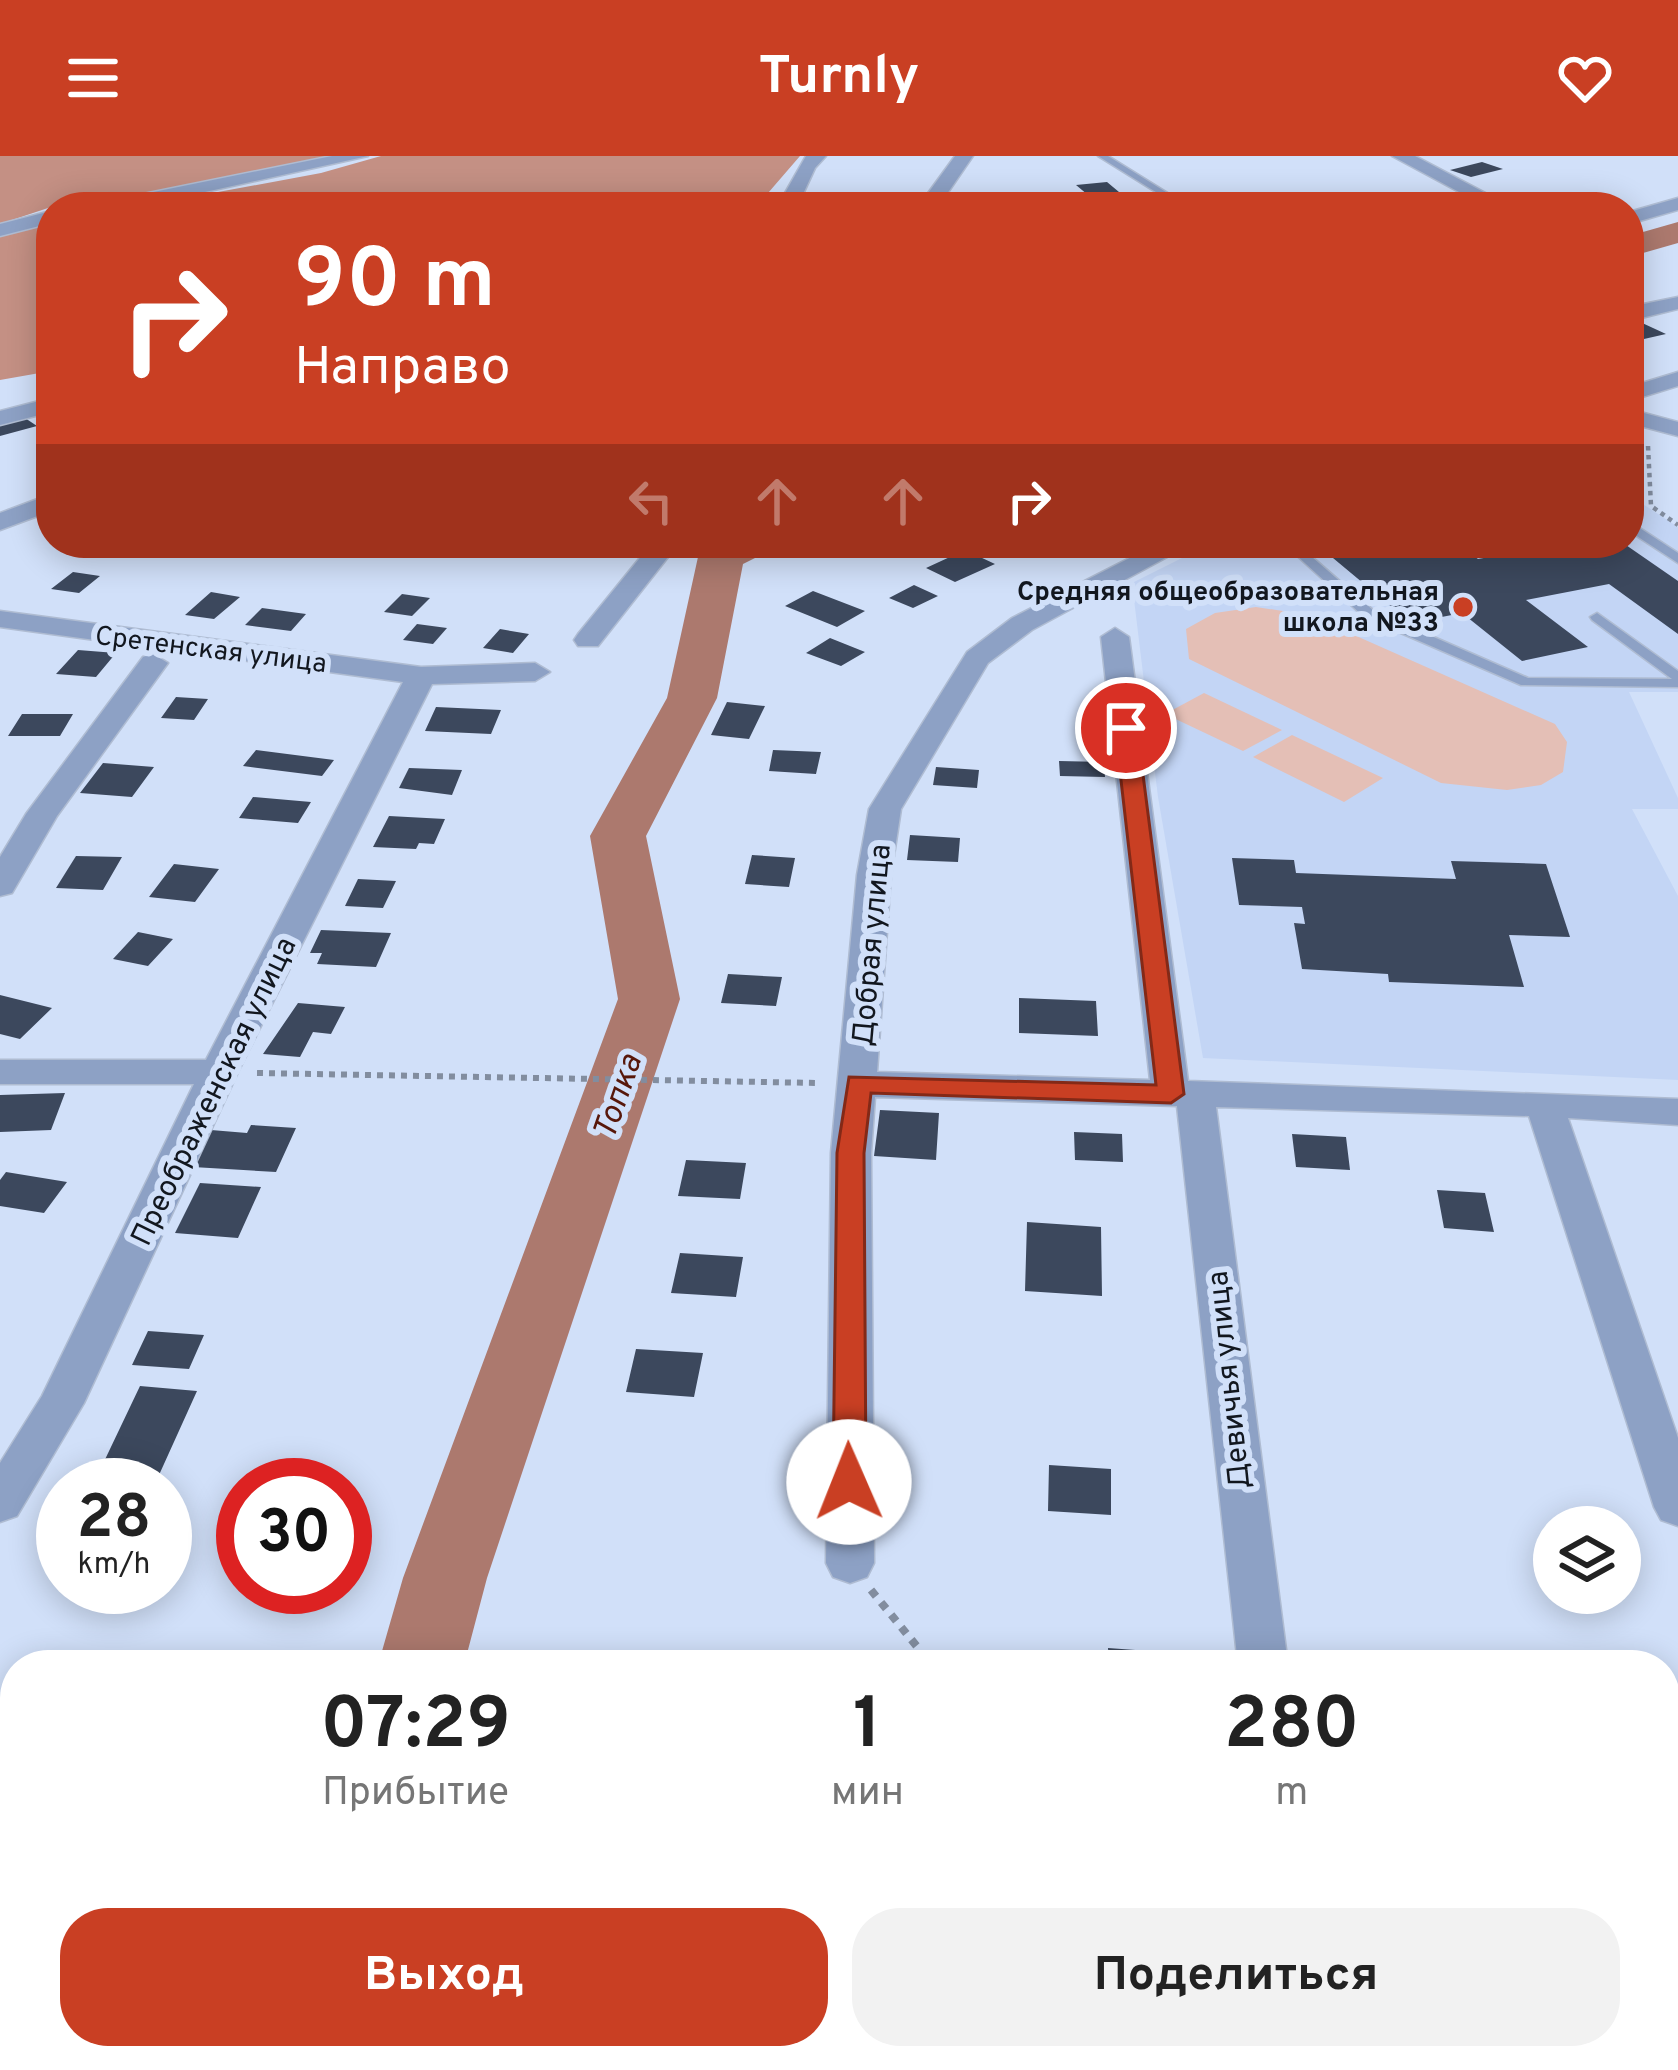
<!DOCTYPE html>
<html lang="ru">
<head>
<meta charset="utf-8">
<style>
  :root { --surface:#fff; --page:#f2f2f2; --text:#222; --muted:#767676; --accent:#c93f23 }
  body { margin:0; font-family:Overpass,sans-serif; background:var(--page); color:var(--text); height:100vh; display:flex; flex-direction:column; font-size:45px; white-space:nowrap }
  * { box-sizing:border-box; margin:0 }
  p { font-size:39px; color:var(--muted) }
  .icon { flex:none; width:66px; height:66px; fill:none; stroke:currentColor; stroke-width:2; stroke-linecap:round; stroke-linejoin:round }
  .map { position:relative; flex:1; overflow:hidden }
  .details { position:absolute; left:0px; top:1494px; width:1680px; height:420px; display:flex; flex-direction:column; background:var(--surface); border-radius:48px 48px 0 0; box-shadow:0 6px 30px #0003 }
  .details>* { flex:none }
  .banner { position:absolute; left:36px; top:36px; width:1608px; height:366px; border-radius:48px; box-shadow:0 6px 30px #0003; background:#c93f23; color:#fff; overflow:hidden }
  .controls { position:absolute; left:1533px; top:1350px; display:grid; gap:24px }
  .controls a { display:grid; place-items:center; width:108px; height:108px; border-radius:50%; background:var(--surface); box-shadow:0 6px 30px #0003; font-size:60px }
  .speed { position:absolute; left:36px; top:1302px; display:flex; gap:24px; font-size:60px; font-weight:700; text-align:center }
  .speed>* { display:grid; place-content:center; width:156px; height:156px; border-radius:50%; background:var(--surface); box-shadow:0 6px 30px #0003; line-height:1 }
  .speed small { font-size:30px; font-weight:400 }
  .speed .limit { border:18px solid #d22; background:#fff; color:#111 }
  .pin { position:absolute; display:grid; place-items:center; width:102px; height:102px; color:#fff; margin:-51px; border:6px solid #fff; border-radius:50%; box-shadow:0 3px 12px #0007 }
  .me { position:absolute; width:132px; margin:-66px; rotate:359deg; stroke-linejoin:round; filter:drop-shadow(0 0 9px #0008) }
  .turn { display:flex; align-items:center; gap:42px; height:252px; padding:0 60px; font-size:54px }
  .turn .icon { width:156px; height:156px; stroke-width:2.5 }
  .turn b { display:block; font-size:84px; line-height:102px }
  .lanes { display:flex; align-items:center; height:114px; padding:0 60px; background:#0003; justify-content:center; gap:60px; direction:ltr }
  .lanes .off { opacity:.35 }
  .eta { display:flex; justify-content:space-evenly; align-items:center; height:204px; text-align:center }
  .eta b { font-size:72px; font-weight:700; line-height:84px }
  .action { display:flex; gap:24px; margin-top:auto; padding:24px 60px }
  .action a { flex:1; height:138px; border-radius:48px; background:var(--accent); color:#fff; font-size:48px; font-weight:700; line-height:138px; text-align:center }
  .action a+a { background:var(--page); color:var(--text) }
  header { display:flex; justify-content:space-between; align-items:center; height:156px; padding:0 60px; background:var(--accent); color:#fff; font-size:54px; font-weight:700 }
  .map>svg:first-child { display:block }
  .built { fill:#c3d5f5 }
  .green { fill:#e4bfb6 }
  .forest { fill:#c49084 }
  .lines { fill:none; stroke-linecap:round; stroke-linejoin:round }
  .river { fill:#ac796e; fill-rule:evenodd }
  .building { fill:#3c485d }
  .service-casing { stroke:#afbcd2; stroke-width:3 }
  .minor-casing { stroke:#afbcd2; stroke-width:3 }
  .path-far2 { stroke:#828d9f; stroke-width:4.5; stroke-dasharray:4.5 4.5; stroke-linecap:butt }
  .path-far1 { stroke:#828d9f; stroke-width:6; stroke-dasharray:6 6; stroke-linecap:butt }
  .path { stroke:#828d9f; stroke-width:8; stroke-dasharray:8 8; stroke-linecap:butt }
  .service { fill:#8da1c5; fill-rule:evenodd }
  .minor { fill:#8da1c5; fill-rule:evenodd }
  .route { fill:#c93f23; stroke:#832917; stroke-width:3 }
  .poi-dot { fill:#c93f23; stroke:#d1e0f9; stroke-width:4.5 }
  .labels { text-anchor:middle; stroke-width:12; stroke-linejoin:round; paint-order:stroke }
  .far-poi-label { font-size:27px; font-weight:bold; fill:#12171f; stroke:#d1e0f9; text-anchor:end }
  .far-street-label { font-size:27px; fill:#12171f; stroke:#d1e0f9 }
  .street-label { font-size:30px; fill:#12171f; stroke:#d1e0f9 }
  .water-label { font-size:33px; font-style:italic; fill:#57170a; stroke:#d1e0f9 }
</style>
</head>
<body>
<header><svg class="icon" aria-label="menu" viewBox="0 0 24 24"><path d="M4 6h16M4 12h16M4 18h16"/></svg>Turnly<svg class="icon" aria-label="heart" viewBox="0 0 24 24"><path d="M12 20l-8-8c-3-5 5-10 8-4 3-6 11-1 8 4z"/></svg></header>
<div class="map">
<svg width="1678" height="1914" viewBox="0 0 1678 1914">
  <rect width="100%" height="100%" fill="#d1e0f9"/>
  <path class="built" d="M1629 339 1678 371V536H1629L1678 642V653H1632L1678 740V924L1203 902 1158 641 1132 427 1212 387H1629Z"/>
  <path class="green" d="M1256 451 1309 459 1555 568 1567 586 1563 616 1541 629 1507 634 1441 627 1189 503 1186 473 1215 457Z
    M1204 537 1282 574 1243 595 1165 558Z
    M1292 579 1383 622 1344 646 1253 601Z"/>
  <path class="forest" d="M0 0H329L202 29 51 51 0 68Z
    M381 0H800L756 51H137L321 17Z
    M51 65V215L0 224V79Z"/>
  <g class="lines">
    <path class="river" d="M1678 66V87L1629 101V80Z
      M714 387H772L765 397 743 408 717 542 646 680 680 843 487 1422 464 1509H378L403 1422 618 843 590 680 667 542 698 401Z
      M265 1899H365L362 1914H260Z"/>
  </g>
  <path class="building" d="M1482 6 1503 13 1471 21 1450 14Z
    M1107 26 1119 36 1088 39 1076 29Z
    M1640 166 1666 178 1644 183 1629 176V169Z
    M25 262 37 270 0 280V269Z
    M993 387H1055L1026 401Z
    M1315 387H1456L1478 403 1556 389 1553 387H1623L1678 425V478L1609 428 1526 444 1588 491 1522 505 1462 457 1411 467Z
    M965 394 995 408 955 426 926 412Z
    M73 416 100 420 79 437 51 433Z
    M914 429 938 440 913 452 889 442Z
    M813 435 865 455 837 471 785 450Z
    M211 436 240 441 214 463 185 459Z
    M402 438 430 442 412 460 384 456Z
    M262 452 306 458 291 475 245 469Z
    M417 468 447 472 433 488 403 484Z
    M500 473 529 478 513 497 483 492Z
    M830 482 865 496 841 510 806 497Z
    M78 494 116 497 96 521 56 518Z
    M176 541 208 543 194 564 161 562Z
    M727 546 765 550 749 583 711 579Z
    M436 551 501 554 491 578 425 575Z
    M22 558H73L60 580H8Z
    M256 594 334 604 322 620 243 610Z
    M773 594 821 596 816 618 769 615Z
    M1059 605 1104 606 1105 621 1060 620Z
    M103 607 154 611 132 641 80 637Z
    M936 611 979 614 977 632 933 629Z
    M409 612 462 614 452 639 399 632Z
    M253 641 311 646 298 667 239 662Z
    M389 660 445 663 434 688 419 687 416 693 373 691Z
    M910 679 960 682 958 706 907 704Z
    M752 699 795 702 789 731 745 728Z
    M76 700 122 701 103 734 56 732Z
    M1232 702 1294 704 1296 717 1456 723 1451 705 1546 708 1570 781 1509 779 1524 831 1389 826 1388 818 1302 813 1294 767 1305 768 1302 751 1239 749Z
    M174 708 219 713 195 746 149 741Z
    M358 723 396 725 383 752 345 750Z
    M321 774 391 777 376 811 317 808 322 797H310Z
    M138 776 173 783 148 810 113 803Z
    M728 818 782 821 776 850 721 847Z
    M0 839 52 852 20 883 0 878Z
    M1019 842 1096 845 1098 880 1019 877Z
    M298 847 345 851 331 878 313 876 300 901 263 898Z
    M65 937 51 974 0 976V939Z
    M880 954 939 957 936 1004 874 1000Z
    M251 969 296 972 276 1016 193 1011 211 974 247 977Z
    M1074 976 1122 978 1123 1006 1075 1004Z
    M1292 978 1346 981 1350 1014 1296 1011Z
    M686 1004 746 1007 740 1043 678 1040Z
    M6 1016 67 1026 44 1057 0 1050V1024Z
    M200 1027 261 1031 238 1082 175 1077Z
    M1437 1034 1485 1037 1494 1076 1444 1072Z
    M1027 1066 1101 1071 1102 1140 1025 1135Z
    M680 1097 743 1101 736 1141 671 1137Z
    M148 1175 204 1179 189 1213 132 1209Z
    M636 1193 703 1197 694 1241 626 1236Z
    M140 1230 197 1235 159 1319 100 1314Z
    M1049 1309 1111 1313V1359L1048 1355Z
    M1108 1492 1176 1497 1177 1509H1109Z
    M1665 1639 1678 1640V1734L1665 1733Z
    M711 1899H802L800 1914H709Z
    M1381 1899H1480L1482 1914H1383Z"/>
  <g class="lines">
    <defs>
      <path id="service" d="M1098 0H1108L1190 51H1180Z
        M1629 365 1678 397V407L1629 375Z
        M1283 387H1296L1374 455 1528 522 1672 523 1592 464 1590 461 1597 457 1678 515V531L1521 529 1364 461Z"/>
      <path id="minor" d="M332 0H368L137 51H99L109 45Z
        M806 0H826L815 12 797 51H777Z
        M955 0H973L938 51H918Z
        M1392 0H1415L1512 51H1487Z
        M1678 42V54L1629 68V56Z
        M51 55V67L0 80V68Z
        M1678 141V153L1629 165V151Z
        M1678 216V230L1629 245V231Z
        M51 242V256L0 269V255Z
        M1629 253 1678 266V280L1629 267Z
        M51 338V355L0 374V357Z
        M652 387H679L598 490H578L574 484 578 478Z
        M1159 387H1193L1032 474 988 507 901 653 891 719 877 916 1150 924 1101 481 1115 472 1129 481 1188 925 1678 943V969L1568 962 1678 1282V1370L1661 1364 1654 1351 1529 960 1216 951 1288 1509H1238L1177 950 875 941 871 997 874 1407 867 1421 850 1427 833 1421 826 1407 831 997 857 719 869 653 967 496 1012 462Z
        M0 455 421 511 535 507 550 516 535 525 432 528 238 916 84 1247 17 1360 0 1366V1307L42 1240 194 928H0V904H206L403 526 0 471Z
        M153 498 168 507 57 660 12 737 0 740V701L26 658 143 501Z
        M157 1899H217L212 1914H152Z
        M960 1899H1020L1024 1914H964Z
        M1291 1899H1351L1353 1914H1293Z"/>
    </defs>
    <use href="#service" class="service-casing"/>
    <use href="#minor" class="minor-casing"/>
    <path class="path-far2" d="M1648 290 1651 350 1678 369"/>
    <path class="path-far1" d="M257 917 819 927"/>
    <path class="path" d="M871 1434 919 1493V1509"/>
    <use href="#service" class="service"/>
    <use href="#minor" class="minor"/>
  </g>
  <path class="route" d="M1126 566 1137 572 1184 938 1171 947 871 937 864 997 866 1326 861 1335 849 1339 838 1335 833 1326 837 997 849 921 1156 929 1115 572Z"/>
  <circle class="poi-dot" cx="1463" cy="451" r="12"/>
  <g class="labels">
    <g class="far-poi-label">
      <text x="1439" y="444">Средняя общеобразовательная<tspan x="1439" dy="31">школа №33</tspan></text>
    </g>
    <g class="far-street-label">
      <text transform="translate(211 493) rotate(7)" y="9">Сретенская улица</text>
    </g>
    <g class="street-label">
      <text transform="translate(871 789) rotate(-85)" y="10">Добрая улица</text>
      <text transform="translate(213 935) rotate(-64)" y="10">Преображенская улица</text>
      <text transform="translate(1228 1224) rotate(-96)" y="10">Девичья улица</text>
    </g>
    <g class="water-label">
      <text transform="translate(616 940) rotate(-71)" y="12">Топка</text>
    </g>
  </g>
</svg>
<div class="controls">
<a><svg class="icon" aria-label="layers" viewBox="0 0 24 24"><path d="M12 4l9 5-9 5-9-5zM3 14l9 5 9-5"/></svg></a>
</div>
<div class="speed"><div>28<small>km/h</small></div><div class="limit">30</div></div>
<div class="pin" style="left:1126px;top:572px;background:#d93025"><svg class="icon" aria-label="arrive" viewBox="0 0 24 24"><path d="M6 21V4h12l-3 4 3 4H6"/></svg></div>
<svg class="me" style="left:849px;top:1326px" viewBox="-20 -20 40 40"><circle r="19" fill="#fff"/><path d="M0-13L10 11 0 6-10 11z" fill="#c93f23"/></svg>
<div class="banner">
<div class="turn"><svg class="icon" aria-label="right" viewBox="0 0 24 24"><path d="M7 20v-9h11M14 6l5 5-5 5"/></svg><div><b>90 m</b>Направо</div></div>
<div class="lanes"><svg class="icon off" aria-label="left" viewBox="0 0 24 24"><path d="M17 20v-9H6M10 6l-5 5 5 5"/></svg><svg class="icon off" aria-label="ahead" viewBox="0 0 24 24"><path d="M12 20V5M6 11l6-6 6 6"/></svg><svg class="icon off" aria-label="ahead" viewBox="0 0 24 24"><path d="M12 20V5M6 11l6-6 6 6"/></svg><svg class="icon" aria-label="right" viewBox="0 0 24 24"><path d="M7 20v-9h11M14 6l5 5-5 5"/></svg></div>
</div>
<section class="details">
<div class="eta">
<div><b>07:29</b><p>Прибытие</p></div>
<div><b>1</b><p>мин</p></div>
<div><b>280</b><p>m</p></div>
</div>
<div class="action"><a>Выход</a><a>Поделиться</a></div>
</section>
</div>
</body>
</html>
